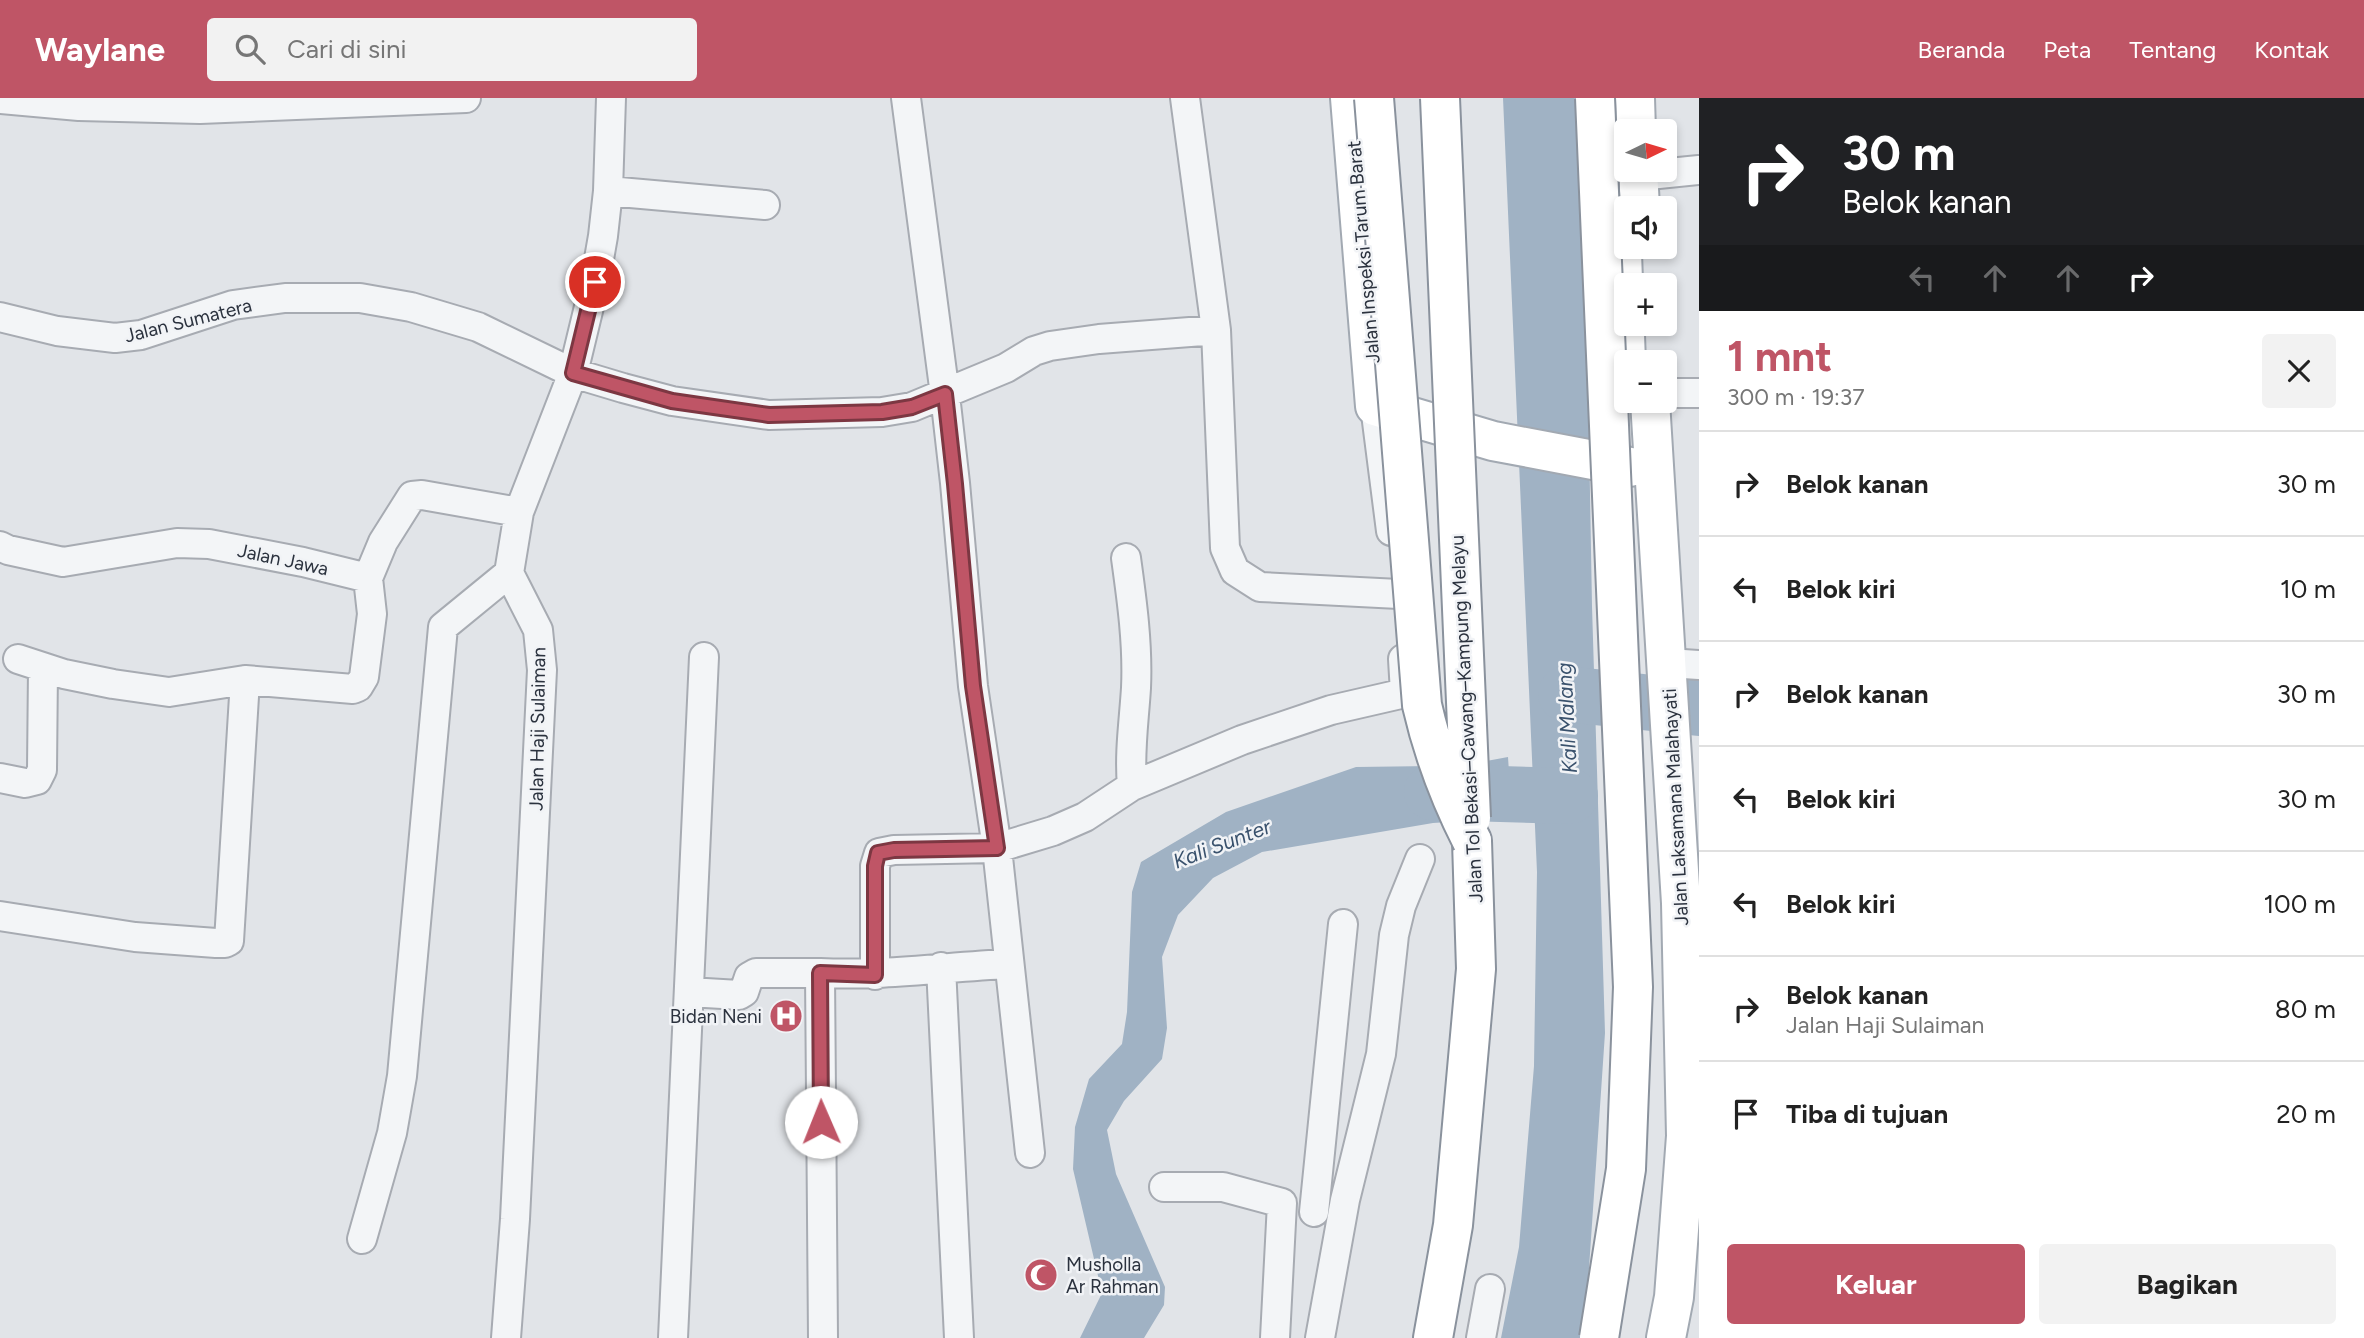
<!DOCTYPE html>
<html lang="id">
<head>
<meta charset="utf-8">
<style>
  :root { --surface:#fff; --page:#f2f2f2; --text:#222; --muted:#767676; --line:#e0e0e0; --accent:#bf5566 }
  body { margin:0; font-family:Figtree,sans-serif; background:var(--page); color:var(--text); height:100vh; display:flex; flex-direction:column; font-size:26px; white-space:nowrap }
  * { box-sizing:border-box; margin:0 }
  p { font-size:23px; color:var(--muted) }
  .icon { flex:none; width:38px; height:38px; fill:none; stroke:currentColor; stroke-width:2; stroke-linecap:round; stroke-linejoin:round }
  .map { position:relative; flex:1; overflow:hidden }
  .details { display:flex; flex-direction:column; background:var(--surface); width:665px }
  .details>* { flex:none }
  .hud { background:#202124; color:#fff; overflow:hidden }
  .needle { width:46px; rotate:85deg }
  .controls { position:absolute; left:1614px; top:21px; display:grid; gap:14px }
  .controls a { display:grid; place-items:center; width:63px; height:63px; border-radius:7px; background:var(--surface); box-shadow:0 4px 10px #0003; font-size:35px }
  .pin { position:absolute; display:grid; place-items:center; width:60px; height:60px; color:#fff; margin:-30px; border:4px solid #fff; border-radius:50%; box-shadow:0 2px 7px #0007 }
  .me { position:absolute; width:77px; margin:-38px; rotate:359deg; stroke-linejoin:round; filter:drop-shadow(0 0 5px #0008) }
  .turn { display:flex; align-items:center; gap:24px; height:147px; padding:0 28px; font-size:32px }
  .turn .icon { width:91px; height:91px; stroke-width:2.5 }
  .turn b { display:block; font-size:49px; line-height:60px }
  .lanes { display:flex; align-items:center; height:66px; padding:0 28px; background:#0003; justify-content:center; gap:35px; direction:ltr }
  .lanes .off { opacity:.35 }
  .round { display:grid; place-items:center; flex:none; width:74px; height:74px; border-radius:7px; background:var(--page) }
  .headline { display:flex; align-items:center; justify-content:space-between; height:119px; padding:0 28px }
  h1 { font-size:42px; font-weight:700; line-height:52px; color:var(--accent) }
  .cta { display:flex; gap:14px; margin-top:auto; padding:14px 28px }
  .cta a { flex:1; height:80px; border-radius:7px; background:var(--accent); color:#fff; font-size:28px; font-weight:700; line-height:80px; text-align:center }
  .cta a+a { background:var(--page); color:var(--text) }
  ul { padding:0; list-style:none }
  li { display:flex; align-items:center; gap:21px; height:105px; padding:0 28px; border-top:2px solid var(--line) }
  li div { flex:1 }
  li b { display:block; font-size:26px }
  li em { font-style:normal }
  header { display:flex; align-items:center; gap:42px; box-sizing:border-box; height:98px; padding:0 35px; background:var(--accent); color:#fff }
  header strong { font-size:33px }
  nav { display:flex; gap:38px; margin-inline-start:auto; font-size:24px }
  .search { width:490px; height:63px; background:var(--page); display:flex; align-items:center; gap:18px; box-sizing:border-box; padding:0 24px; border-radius:7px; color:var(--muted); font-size:26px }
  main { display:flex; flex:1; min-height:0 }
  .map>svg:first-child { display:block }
  .water { fill:#a0b2c4 }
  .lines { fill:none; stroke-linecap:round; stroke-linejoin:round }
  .river { stroke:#a0b2c4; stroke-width:56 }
  .minor-casing { stroke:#a7abb2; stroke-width:32 }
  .primary-casing { stroke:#a2a9b2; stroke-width:42 }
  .motorway-casing { stroke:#8a929d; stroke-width:42 }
  .minor { stroke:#f3f5f7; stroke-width:28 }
  .primary { stroke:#fff; stroke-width:38 }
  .motorway { stroke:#fff; stroke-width:38 }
  .motorway-bridge-casing { stroke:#8a929d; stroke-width:42; stroke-linecap:butt }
  .motorway-bridge { stroke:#fff; stroke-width:38 }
  .route-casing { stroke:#7c3742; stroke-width:18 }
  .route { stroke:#bf5566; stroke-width:12 }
  .labels { text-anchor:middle; stroke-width:5; stroke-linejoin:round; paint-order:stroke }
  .street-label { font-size:19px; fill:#2b323e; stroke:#f1f3f6 }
  .poi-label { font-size:19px; fill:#2b323e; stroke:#f1f3f6; text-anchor:end }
  .water-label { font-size:21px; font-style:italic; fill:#3a526d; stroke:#f1f3f6 }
</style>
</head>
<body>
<header>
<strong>Waylane</strong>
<div class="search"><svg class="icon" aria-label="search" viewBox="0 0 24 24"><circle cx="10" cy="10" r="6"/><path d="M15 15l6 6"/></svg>Cari di sini</div>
<nav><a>Beranda</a><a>Peta</a><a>Tentang</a><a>Kontak</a></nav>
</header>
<main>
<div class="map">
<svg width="1699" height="1240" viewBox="0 0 1699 1240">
  <rect width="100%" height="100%" fill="#e1e4e8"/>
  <path class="water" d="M1503 0H1583L1592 508 1605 935 1588 1185 1580 1240H1501L1519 1149 1534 968 1537 774Z
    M1508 659 1512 720 1433 725 1262 754 1213 780 1178 817 1162 859 1167 930 1162 961 1124 1003 1107 1032 1116 1076 1165 1189 1164 1207 1144 1240H1080L1102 1195 1073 1071 1075 1029 1089 981 1122 946 1127 914 1132 794 1141 764 1226 714 1356 669 1432 668 1481 664Z"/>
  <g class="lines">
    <path class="river" d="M1566 596 1699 610
      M1432 694 1570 698"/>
    <defs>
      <path id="minor" d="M906 0 945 297 955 385 973 588 997 750 1030 1055
        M1185 0 1216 232 1225 450 1235 473 1260 489 1399 496
        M0 1 79 8 200 11 466 0
        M1639 78 1699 72
        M608 93 765 107
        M0 219 57 233 115 240 141 237 233 207 285 200H360L411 209 478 229 573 275 623 290 672 303 769 317 882 314 912 309 1006 270 1034 253 1050 248 1099 241 1216 232
        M1664 295H1699
        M1375 308 1391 433
        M0 448 8 452 63 464 177 445 209 446 303 464 368 480
        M1126 460C1132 503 1138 547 1136 590 1134 623 1129 655 1132 688
        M18 561 64 576 113 586 169 594 245 582 353 591 358 589 364 579 372 516 368 480 383 444 412 398 422 397 519 414
        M1668 565 1699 567
        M0 680 25 685 37 682 42 672 43 570
        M0 818 135 839 216 845H225L229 843 245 582
        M941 869 959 1240
        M875 877V768L879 755 894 752 997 750 1053 733 1085 719 1132 688 1242 642 1331 612 1405 595 1403 561
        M689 894 739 897 744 894 749 879 756 875H820
        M1164 1089H1223L1282 1105 1275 1240
        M1314 1114 1343 826
        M362 1141 392 1035 402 978 443 529 509 475
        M506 1240 515 1121 542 572 538 532 509 475 519 414 573 275 595 184 603 138 608 93 611 0
        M673 1240 704 559
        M823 1240 820 875C883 878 945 869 1008 866
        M1320 1240 1345 1102 1381 956 1394 837 1401 808 1420 761
        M1481 1240 1490 1191"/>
      <path id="primary" d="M1350 0 1375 308 1493 343 1630 369
        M1635 0 1636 33
        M1638 72 1640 110
        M1626 146 1622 155 1626 264
        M1650 303 1681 805 1686 1038 1674 1199 1666 1240"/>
      <path id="motorway" d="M1433 1240 1453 1127 1476 871 1472 743"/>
    </defs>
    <use href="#minor" class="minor-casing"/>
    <use href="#primary" class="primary-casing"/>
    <use href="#motorway" class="motorway-casing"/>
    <use href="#minor" class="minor"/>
    <use href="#primary" class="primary"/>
    <use href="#motorway" class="motorway"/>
    <defs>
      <path id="motorway-bridge" d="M1374 0 1422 607C1433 655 1450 700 1472 743
        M1440 0 1471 720
        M1595 0 1633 889 1626 1071 1599 1240"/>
    </defs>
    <use href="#motorway-bridge" class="motorway-bridge-casing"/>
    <use href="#motorway-bridge" class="motorway-bridge"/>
  </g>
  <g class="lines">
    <defs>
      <path id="route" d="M595 184 573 275 672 303 769 317 882 314 912 309 945 296 955 386 973 588 997 750 894 752 878 755 875 768V877L820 875 821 1024"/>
    </defs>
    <use href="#route" class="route-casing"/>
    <use href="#route" class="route"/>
  </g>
  <defs>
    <symbol id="hospital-disc" viewBox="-11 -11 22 22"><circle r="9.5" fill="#bf5566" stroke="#f1f3f6"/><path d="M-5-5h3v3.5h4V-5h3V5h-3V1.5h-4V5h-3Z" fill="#fff"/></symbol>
    <symbol id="mosque-disc" viewBox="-11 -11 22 22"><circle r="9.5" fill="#bf5566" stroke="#f1f3f6"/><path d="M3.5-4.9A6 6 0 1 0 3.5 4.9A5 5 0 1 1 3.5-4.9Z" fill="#fff"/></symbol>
  </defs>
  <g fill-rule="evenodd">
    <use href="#hospital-disc" x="767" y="899" width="38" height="38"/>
    <use href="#mosque-disc" x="1022" y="1158" width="38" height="38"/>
  </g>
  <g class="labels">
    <g class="street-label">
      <text transform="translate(1363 154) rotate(-95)" y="7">Jalan Inspeksi Tarum Barat</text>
      <text transform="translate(188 222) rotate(-14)" y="7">Jalan Sumatera</text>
      <text transform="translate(283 461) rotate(12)" y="7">Jalan Jawa</text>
      <text transform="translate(1466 621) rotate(-93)" y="7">Jalan Tol Bekasi–Cawang–Kampung Melayu</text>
      <text transform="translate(537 631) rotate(-89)" y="7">Jalan Haji Sulaiman</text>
      <text transform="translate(1675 709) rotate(-93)" y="7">Jalan Laksamana Malahayati</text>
    </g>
    <g class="poi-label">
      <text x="762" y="925">Bidan Neni</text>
      <text x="1066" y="1173" text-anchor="start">Musholla<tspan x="1066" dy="22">Ar Rahman</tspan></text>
    </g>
    <g class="water-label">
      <text transform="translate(1567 620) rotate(-93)" y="7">Kali Malang</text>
      <text transform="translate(1222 746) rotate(-21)" y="7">Kali Sunter</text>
    </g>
  </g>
</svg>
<div class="controls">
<a><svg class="needle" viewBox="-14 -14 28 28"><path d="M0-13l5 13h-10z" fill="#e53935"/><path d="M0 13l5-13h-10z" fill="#767676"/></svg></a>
<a><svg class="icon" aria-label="sound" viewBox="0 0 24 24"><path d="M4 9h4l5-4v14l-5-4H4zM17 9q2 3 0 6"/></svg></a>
<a>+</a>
<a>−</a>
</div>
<div class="pin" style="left:595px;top:184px;background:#d93025"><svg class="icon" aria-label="arrive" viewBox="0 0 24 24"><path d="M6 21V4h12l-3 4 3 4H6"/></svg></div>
<svg class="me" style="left:821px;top:1024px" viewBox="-20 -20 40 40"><circle r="19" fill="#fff"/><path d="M0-13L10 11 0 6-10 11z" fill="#bf5566"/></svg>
</div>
<section class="details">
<div class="hud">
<div class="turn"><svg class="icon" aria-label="right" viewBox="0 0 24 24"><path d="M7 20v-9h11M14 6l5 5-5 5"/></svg><div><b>30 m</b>Belok kanan</div></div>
<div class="lanes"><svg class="icon off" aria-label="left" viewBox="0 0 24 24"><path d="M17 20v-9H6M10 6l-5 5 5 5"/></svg><svg class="icon off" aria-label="ahead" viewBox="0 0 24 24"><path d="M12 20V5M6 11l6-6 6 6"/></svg><svg class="icon off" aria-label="ahead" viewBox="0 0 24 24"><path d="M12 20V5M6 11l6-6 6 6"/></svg><svg class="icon" aria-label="right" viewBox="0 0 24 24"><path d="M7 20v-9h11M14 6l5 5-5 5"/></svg></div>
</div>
<div class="headline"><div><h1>1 mnt</h1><p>300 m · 19:37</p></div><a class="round"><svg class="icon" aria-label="close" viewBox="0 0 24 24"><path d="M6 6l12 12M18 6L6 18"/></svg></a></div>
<ul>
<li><svg class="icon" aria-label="right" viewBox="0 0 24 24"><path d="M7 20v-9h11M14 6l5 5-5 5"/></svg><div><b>Belok kanan</b></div><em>30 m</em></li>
<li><svg class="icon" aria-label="left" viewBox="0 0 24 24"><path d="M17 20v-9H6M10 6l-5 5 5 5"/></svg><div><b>Belok kiri</b></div><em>10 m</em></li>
<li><svg class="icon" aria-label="right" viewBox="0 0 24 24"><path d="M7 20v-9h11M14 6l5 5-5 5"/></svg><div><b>Belok kanan</b></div><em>30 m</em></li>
<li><svg class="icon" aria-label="left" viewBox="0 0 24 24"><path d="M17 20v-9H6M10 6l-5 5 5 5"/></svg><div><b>Belok kiri</b></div><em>30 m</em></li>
<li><svg class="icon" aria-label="left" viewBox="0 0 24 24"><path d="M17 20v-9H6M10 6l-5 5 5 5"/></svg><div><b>Belok kiri</b></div><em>100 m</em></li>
<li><svg class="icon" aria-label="right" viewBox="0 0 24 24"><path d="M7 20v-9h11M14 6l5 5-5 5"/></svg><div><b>Belok kanan</b><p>Jalan Haji Sulaiman</p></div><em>80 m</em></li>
<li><svg class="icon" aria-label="arrive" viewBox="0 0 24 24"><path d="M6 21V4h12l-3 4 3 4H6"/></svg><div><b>Tiba di tujuan</b></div><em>20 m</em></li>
</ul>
<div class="cta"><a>Keluar</a><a>Bagikan</a></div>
</section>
</main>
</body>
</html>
